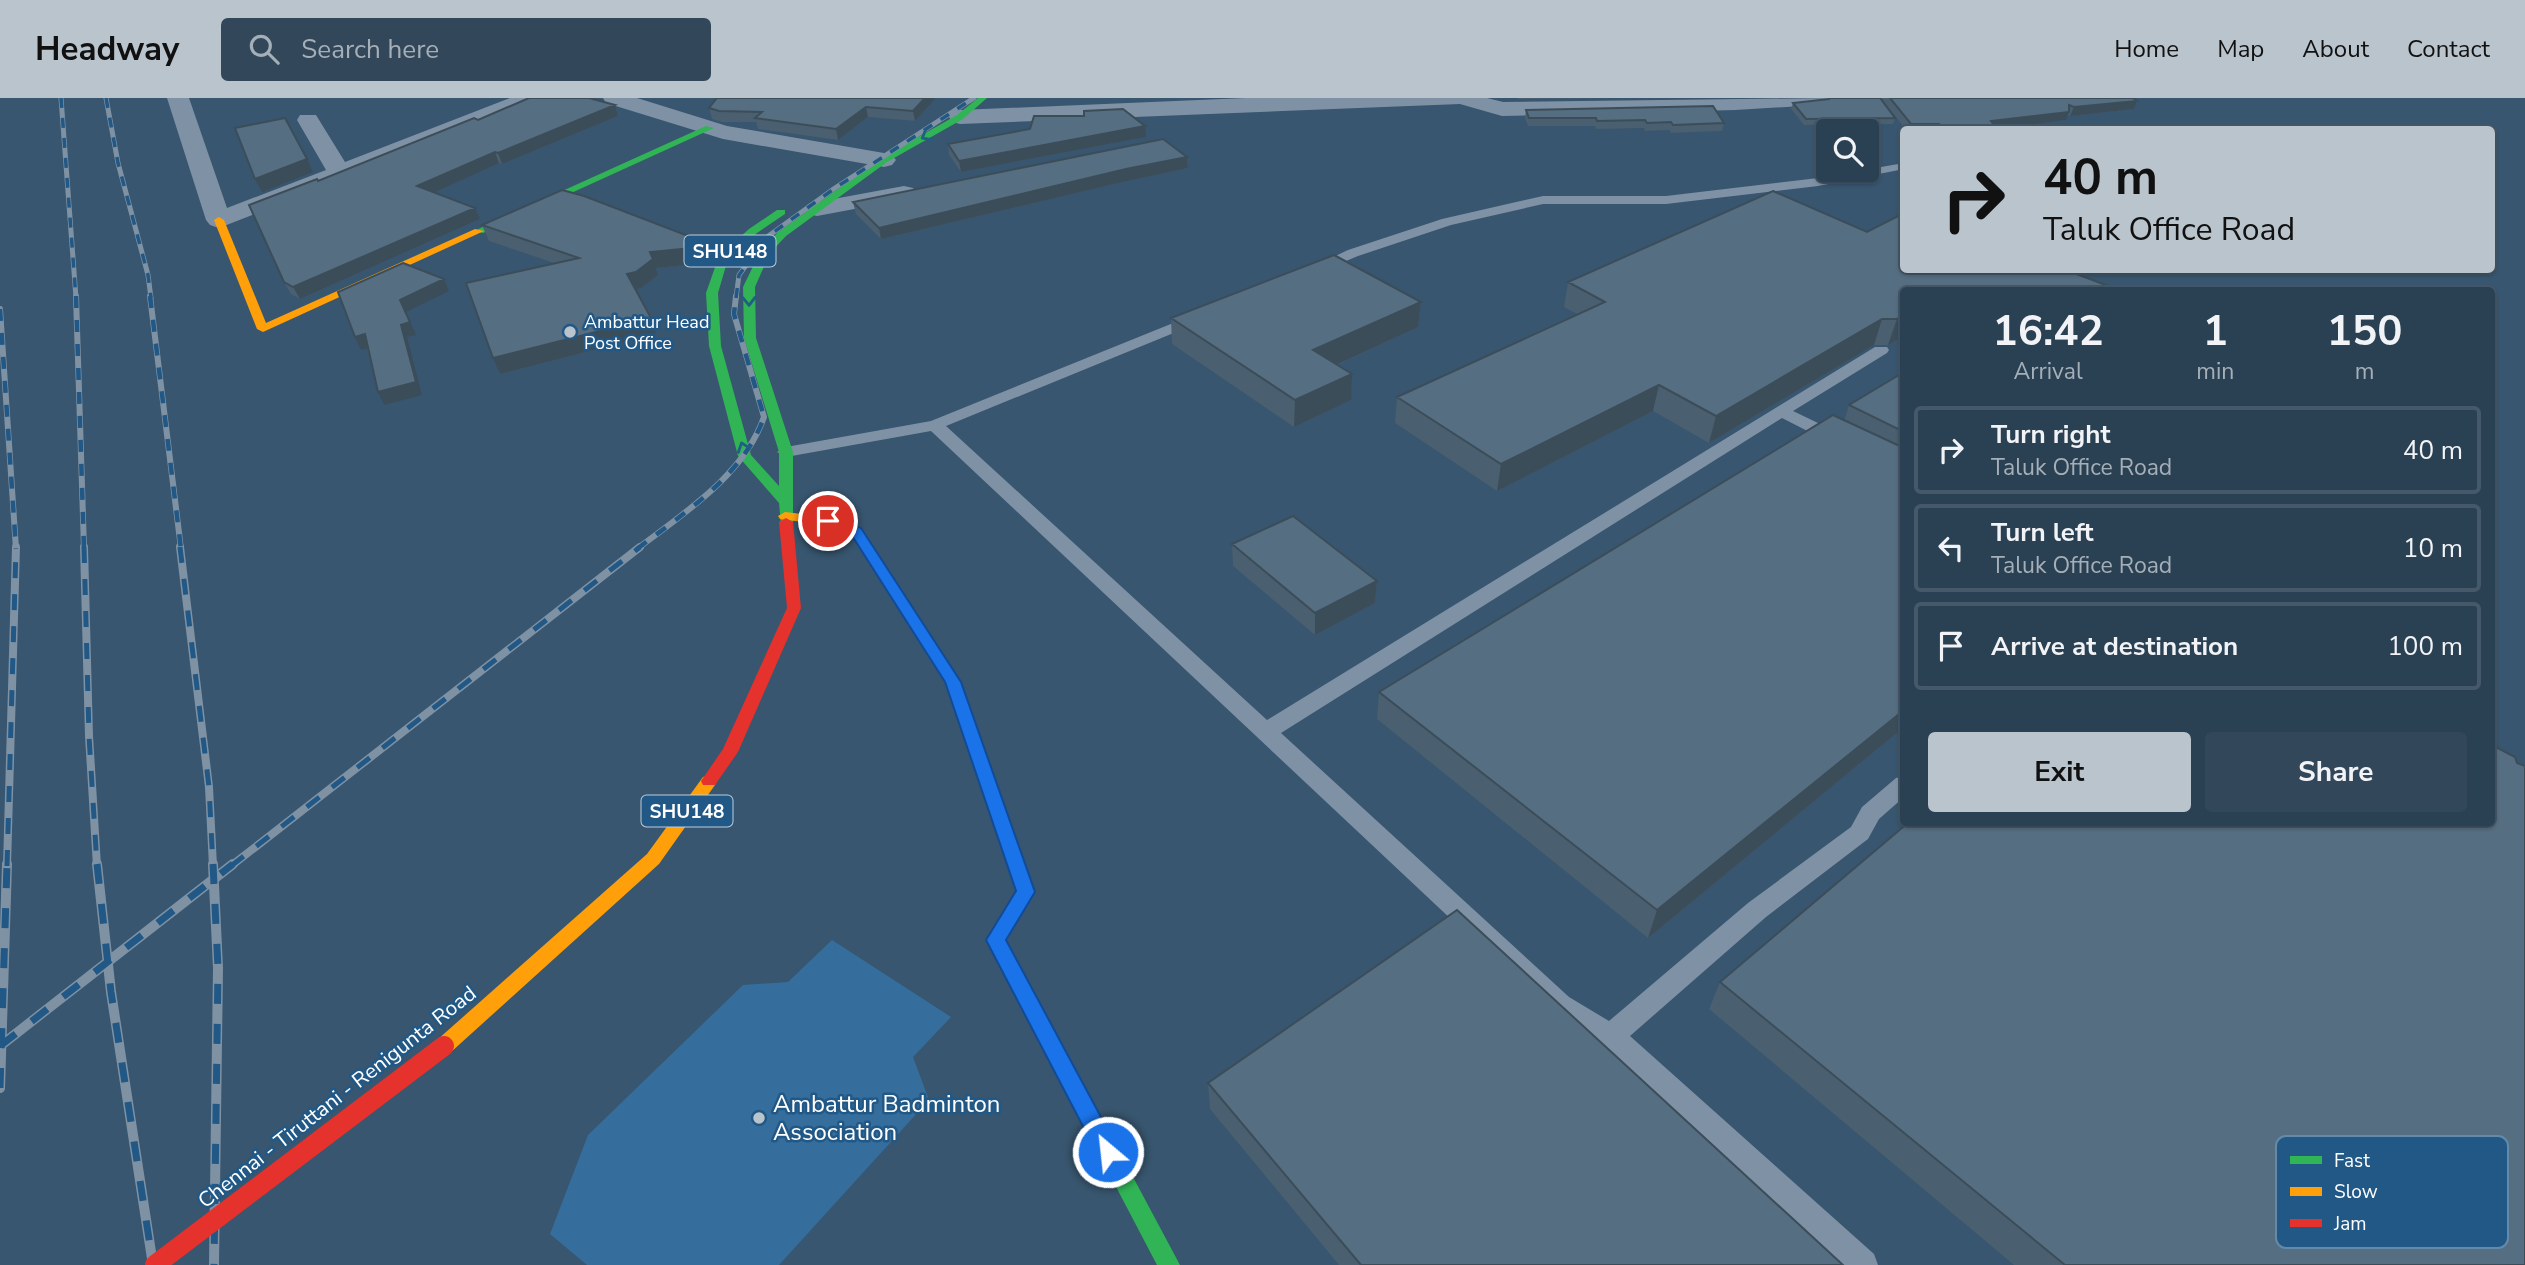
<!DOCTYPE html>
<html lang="en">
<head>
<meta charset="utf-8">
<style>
  :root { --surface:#2a4053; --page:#32475a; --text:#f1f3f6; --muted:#a5afb8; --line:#46596a; --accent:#b9c4cd }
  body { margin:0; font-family:"Nunito Sans",sans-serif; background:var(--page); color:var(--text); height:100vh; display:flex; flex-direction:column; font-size:26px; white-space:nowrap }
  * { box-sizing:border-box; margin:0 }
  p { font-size:23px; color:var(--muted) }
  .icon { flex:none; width:38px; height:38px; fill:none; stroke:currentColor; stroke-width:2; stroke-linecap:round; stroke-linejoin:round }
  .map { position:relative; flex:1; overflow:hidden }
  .sheet { position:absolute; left:1900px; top:189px; width:595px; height:539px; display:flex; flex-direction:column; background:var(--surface); border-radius:7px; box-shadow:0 2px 5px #0004,0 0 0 2px var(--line) }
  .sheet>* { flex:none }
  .guide { position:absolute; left:1900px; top:28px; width:595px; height:147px; border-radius:7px; box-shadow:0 2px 5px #0004,0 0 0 2px var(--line); background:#b9c4cd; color:#111; overflow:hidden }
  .controls { position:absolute; left:1816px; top:21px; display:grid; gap:14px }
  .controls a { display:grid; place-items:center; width:63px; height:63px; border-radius:7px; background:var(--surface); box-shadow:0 2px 5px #0004,0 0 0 2px var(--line); font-size:35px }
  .pin { position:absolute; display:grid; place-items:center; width:60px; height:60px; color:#fff; margin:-30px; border:4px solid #fff; border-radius:50%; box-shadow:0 2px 7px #0007 }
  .me { position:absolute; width:77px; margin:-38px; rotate:332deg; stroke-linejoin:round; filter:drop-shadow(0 0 5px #0008) }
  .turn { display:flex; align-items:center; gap:24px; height:147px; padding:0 28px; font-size:32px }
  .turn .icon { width:91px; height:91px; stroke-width:2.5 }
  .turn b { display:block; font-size:49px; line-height:60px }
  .eta { display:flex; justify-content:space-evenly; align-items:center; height:119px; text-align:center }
  .eta b { font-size:42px; font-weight:700; line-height:49px }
  .cta { display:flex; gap:14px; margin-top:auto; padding:14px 28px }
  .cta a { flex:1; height:80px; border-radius:7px; background:var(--accent); color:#111; font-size:28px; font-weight:700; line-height:80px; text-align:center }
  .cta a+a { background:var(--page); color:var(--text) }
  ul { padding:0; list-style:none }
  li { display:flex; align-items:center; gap:21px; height:88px; margin:0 14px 10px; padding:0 14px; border:4px solid var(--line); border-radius:7px }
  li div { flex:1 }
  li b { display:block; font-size:26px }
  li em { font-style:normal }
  header { display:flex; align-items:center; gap:42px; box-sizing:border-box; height:98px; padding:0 35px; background:var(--accent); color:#111 }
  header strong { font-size:33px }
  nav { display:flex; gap:38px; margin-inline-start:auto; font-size:24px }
  .search { width:490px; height:63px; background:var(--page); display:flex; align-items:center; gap:18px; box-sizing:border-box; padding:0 24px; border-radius:7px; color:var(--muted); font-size:26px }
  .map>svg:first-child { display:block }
  .green { fill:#356e9c }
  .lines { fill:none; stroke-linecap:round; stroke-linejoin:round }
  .lane { fill:#7f92a5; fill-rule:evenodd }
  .street { fill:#7f92a5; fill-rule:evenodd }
  .fast { fill:#30b455; fill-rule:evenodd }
  .slow { fill:#ff9f0a; fill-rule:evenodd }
  .jam { fill:#e5322d; fill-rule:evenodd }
  .rail-far3-casing { stroke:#7f92a4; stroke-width:5 }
  .rail-far2-casing { stroke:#7f92a4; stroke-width:6 }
  .rail-far1-casing { stroke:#7f92a4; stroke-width:8 }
  .rail-casing { stroke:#7f92a4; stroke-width:10 }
  .rail-far3 { stroke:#215886; stroke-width:3.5; stroke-dasharray:10; stroke-linecap:butt }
  .rail-far2 { stroke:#215886; stroke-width:4.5; stroke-dasharray:12; stroke-linecap:butt }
  .rail-far1 { stroke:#215886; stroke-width:5; stroke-dasharray:16; stroke-linecap:butt }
  .rail { stroke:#215886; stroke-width:7; stroke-dasharray:20; stroke-linecap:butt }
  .jam-bridge { stroke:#e5322d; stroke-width:20 }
  .wall { fill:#4a5f6f }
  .shaded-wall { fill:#3c4d5a }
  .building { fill:#566e81; stroke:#3c4d5a; stroke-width:2 }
  .oneway { stroke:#225d84 }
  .route { fill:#1a73e8; stroke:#114b97; stroke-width:2 }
  .poi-dot { fill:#b9c4cd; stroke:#215886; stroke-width:2.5 }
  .labels { text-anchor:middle; stroke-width:5; stroke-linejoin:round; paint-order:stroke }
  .far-poi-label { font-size:18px; fill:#fff; stroke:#215886; text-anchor:start }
  .shield { fill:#215886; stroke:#bccddb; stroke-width:2 }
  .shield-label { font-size:19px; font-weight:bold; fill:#fff }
  .street-label { font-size:21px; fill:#fff; stroke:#215886 }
  .near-poi-label { font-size:24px; fill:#fff; stroke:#215886; text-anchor:start }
  .key { fill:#215886; stroke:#648aaa; stroke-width:2 }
  .key-label { font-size:19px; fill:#fff }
</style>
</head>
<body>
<header>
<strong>Headway</strong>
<div class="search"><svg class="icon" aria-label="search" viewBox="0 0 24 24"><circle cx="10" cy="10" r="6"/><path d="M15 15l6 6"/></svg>Search here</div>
<nav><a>Home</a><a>Map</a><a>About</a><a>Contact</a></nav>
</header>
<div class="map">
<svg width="2525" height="1167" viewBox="0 0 2525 1167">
  <rect width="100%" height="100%" fill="#38566f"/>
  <path class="green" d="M832 842 951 919 913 959 929 1002 779 1167H587L550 1136 588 1037 743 887 788 884Z"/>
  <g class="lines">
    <path class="lane" d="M1904 65V71L1818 88 1666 106H1543L1451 127 1358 158 1320 174 1315 175 1308 171 1348 152 1442 121 1543 98H1666L1818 80Z
      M1198 215 1206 220 1203 223 946 328 1267 622 1875 249H1887L1889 252 1887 255 1793 313 1843 337 1846 341 1843 345H1831L1782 320 1281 635 1569 899 1609 923 1748 805 1851 729 1862 709 1896 680 1904 678V699L1879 721 1868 741 1766 819 1630 938 1874 1156 1878 1167H1841L1602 946 1551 915 931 333 786 359 777 354 786 349 931 323Z"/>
    <path class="street" d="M167 0H189L227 110 326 72 297 22 300 17H316L345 64 510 0H541L538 5 219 130 210 127 206 122Z
      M603 0H637L727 28 884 55 892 57 896 62 892 67 884 69 723 41 606 5Z
      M1246 0H1487L1503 4 1830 0 1827 5 1819 7 1735 12 1502 18 1460 6 960 26 952 24 949 19 952 14 960 12Z
      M904 88 913 90 916 95 913 100 817 118 808 116 805 111 808 106 817 104Z"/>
    <path class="fast" d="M978 0H987L963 21 887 64 786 138 770 155 755 189 756 240 793 354V424L786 428 781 427 779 405 738 358 709 248 706 195 719 158 749 131 777 112H785V116L757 135 728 161 718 195 721 248 751 357 779 388V354L744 240 743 189 760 154 778 134 881 60 957 17Z
      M706 28 714 30 483 135 474 133Z
      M1024 886 1031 888 1180 1167H1157L1014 894 1017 888Z"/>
    <path class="slow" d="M219 119 224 122 266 225 475 131 484 133 263 234 257 231 214 122Z
      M785 414 828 419 861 430 863 433 961 584 1034 794 1006 842 1034 894 1031 900 1024 902 1017 900 987 842 1016 793 945 585 851 436 826 427 780 421 778 418Z
      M709 677 715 679 717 683 715 687 659 766 451 954 444 957 437 954 434 948 437 942 647 756 703 679Z"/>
    <path class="jam" d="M786 420 793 424 801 510 738 654 715 687H703L701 683 723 651 787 510 779 424Z"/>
    <defs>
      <path id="rail-far3" d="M61 0 76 200
        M106 0 118 65 148 177 151 200
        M736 200 739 177 767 139 835 90 974 0"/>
      <path id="rail-far2" d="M76 198 84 451
        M150 198 181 451
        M0 211 16 451
        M637 451C684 415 744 377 764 319L734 216 736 198"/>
      <path id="rail-far1" d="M84 449 89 638 97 768
        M180 449 209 689 213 768
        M7 768 16 449
        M231 768 640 449"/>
      <path id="rail" d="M97 766 111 894 153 1167
        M213 766 218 870 214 1167
        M0 948 233 766
        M0 990 7 766"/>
    </defs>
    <use href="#rail-far3" class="rail-far3-casing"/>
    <use href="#rail-far2" class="rail-far2-casing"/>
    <use href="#rail-far1" class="rail-far1-casing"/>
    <use href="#rail" class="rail-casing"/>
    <use href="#rail-far3" class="rail-far3"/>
    <use href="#rail-far2" class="rail-far2"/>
    <use href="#rail-far1" class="rail-far1"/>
    <use href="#rail" class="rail"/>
    <path class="jam-bridge" d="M155 1167 444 948"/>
  </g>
  <path class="wall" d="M717 0H936L915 23 868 19 838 42 758 31 756 24H722L712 21 709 10Z
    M1518 0H1616L1518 1Z
    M1882 0H2133L2137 3 2134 11 2070 18 2068 17 2066 22 1997 31 1998 32H1906L1882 1Z
    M1829 1 1895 20 1893 26 1804 27 1791 11 1793 5Z
    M615 7 618 18 502 66 499 65 433 94 475 110 480 121 300 201 291 196 284 184 318 83Z
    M1526 12 1724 25 1722 33 1671 35 1669 32 1645 33 1644 30 1596 31 1595 28H1528L1525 20Z
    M1146 39 961 74 949 57 948 46Z
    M1187 59 1188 70 1127 83 881 141 856 116 853 104Z
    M482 127 709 160 707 165 656 170 658 177 641 190 635 191 656 236 500 276 493 260 554 165 489 143Z
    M1568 184 1904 192V238L1888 247H1874L1709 345 1653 313 1497 393 1395 325 1397 299 1577 216 1564 209Z
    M1421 204 1418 229 1337 267 1351 302 1294 329 1172 246 1171 220Z
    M1904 274V629L1648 840 1377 621 1379 594 1844 323 1849 307Z
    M1232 446 1377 483 1375 505 1315 537 1233 468Z
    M2517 665 2525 1167H2014L1709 911 1720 884Z
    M1208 985 1843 1167H1339L1210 1011Z"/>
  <path class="shaded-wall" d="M925 0H936L915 23 913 13Z
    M2137 3 2134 11 2070 18 2074 9Z
    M615 7 618 18 502 66 498 55Z
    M866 9 868 19 838 42 836 31Z
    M2069 14 2066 22 1992 32 1991 23Z
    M1145 28 1146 39 961 74 959 63Z
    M495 54 499 65 422 100 417 88Z
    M1187 59 1188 70 1127 83 881 141 879 130 1126 71Z
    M307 61 313 74 262 94 255 81Z
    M475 110 480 121 300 201 293 189Z
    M704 144 709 160 707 165 656 170 658 177 641 190 632 192 627 176 650 154Z
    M444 181 449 193 406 214 416 237 407 239 422 297 384 307 378 294 401 227 400 202Z
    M1421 204 1418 229 1312 278 1313 252Z
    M1904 218V238L1888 247 1897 221Z
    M651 220 656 236 500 276 493 260Z
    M1882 221 1874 247 1709 345 1716 318Z
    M365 236 372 249 361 252 355 239Z
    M1352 276 1351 302 1294 329 1295 302Z
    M1659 287 1653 313 1497 393 1501 366Z
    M1377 483 1375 505 1315 537V515Z
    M1904 612V629L1648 840 1657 812Z"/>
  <path class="building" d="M529 0H589L615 7 498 55 495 54 417 88 475 110 293 189 284 184 249 107 317 81 318 83 474 20 478 22Z
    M717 0H925L913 13 866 9 836 31 755 20 762 14 719 13 709 10Z
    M1830 0H1880L1895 20 1806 21 1793 5 1829 1Z
    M1890 0H2133L2137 3 2074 9 2069 7V14L1991 23 1998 32H1943L1939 26H1911Z
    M1713 8 1724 25 1673 27 1671 24 1647 25 1645 22 1597 23 1596 20H1529L1526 12Z
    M1123 11 1145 28 959 63 948 46 1030 31 1034 18H1084V13Z
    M285 20 307 61 255 81 235 30Z
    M1163 41 1187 59 1126 71 879 130 853 104Z
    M562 92 584 98 704 144 702 149 650 154 653 161 636 174 627 176 651 220 493 260 466 185 579 160 482 127Z
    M1773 93 1867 134 1904 115V172H2066L2119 192H1904V218L1897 221H1882L1716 318 1659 287 1501 366 1397 299 1605 204 1568 184Z
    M1334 157 1421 204 1313 252 1352 276 1295 302 1171 220Z
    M403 165 444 181 400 202 410 224 401 227 416 284 378 294 365 236 355 239 338 194Z
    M1904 274V334L1849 307Z
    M1833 317 1904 350V612L1657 812 1379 594Z
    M1293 418 1377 483 1315 515 1232 446Z
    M2492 647 2515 659 2517 665 2525 668V1167H2065L1720 884 1909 724H2492Z
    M1457 812 1843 1167H1361L1208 985Z"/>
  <defs><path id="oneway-chevron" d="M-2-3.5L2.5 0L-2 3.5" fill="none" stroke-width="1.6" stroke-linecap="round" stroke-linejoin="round" transform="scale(1.75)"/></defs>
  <g class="oneway">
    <use href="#oneway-chevron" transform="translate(926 38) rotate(150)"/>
    <use href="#oneway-chevron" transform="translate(749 203) rotate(89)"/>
    <use href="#oneway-chevron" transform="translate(743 349) rotate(-109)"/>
  </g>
  <path class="route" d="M828 418 861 430 961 584 1035 794 1006 842 1116 1047 1119 1054 1116 1061 1108 1064 1100 1061 986 842 1016 793 945 584 851 436 823 426V420Z"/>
  <g class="poi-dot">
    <circle cx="570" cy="234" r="7"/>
    <circle cx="759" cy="1020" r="7"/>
  </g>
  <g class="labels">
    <g class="far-poi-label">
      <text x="584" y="230">Ambattur Head<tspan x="584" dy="21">Post Office</tspan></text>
    </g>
    <g class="shield">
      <rect x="684.5" y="137.5" width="91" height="31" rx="5"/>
      <rect x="641.5" y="697.5" width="91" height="31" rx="5"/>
    </g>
    <g class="shield-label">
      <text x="730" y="160">SHU148</text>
      <text x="687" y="720">SHU148</text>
    </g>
    <g class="street-label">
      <text transform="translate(337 999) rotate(-38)" y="7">Chennai - Tiruttani - Renigunta Road</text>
    </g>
    <g class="near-poi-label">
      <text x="773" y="1014">Ambattur Badminton<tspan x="773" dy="28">Association</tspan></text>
    </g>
  </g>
  <rect x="2276" y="1038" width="232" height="112" rx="10" class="key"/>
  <rect x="2290" y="1058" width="32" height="8" fill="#30b455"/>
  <rect x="2290" y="1089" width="32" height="9" fill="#ff9f0a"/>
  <rect x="2290" y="1121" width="32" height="8" fill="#e5322d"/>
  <g class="key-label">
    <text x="2334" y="1069">Fast</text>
    <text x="2334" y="1100">Slow</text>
    <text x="2334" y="1132">Jam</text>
  </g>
</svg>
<div class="controls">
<a><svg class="icon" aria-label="search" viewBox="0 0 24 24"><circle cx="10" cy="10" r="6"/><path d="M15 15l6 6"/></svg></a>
</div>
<div class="pin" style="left:828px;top:423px;background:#d93025"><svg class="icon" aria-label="arrive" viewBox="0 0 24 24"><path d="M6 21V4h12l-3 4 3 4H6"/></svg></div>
<svg class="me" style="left:1108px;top:1054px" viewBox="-20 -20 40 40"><circle r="17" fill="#1a73e8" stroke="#fff" stroke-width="3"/><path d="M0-11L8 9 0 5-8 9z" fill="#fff"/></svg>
<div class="guide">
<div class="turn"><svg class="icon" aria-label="right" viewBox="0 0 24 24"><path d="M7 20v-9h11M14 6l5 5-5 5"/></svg><div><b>40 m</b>Taluk Office Road</div></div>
</div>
<section class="sheet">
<div class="eta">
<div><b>16:42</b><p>Arrival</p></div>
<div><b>1</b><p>min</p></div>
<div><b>150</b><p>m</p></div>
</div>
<ul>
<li><svg class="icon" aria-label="right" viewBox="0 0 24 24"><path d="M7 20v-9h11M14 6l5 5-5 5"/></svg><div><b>Turn right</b><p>Taluk Office Road</p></div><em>40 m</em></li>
<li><svg class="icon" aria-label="left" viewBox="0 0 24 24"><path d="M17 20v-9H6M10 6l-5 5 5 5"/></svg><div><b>Turn left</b><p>Taluk Office Road</p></div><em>10 m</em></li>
<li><svg class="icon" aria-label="arrive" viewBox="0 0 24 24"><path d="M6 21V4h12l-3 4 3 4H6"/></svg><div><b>Arrive at destination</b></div><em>100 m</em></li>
</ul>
<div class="cta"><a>Exit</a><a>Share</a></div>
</section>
</div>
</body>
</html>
